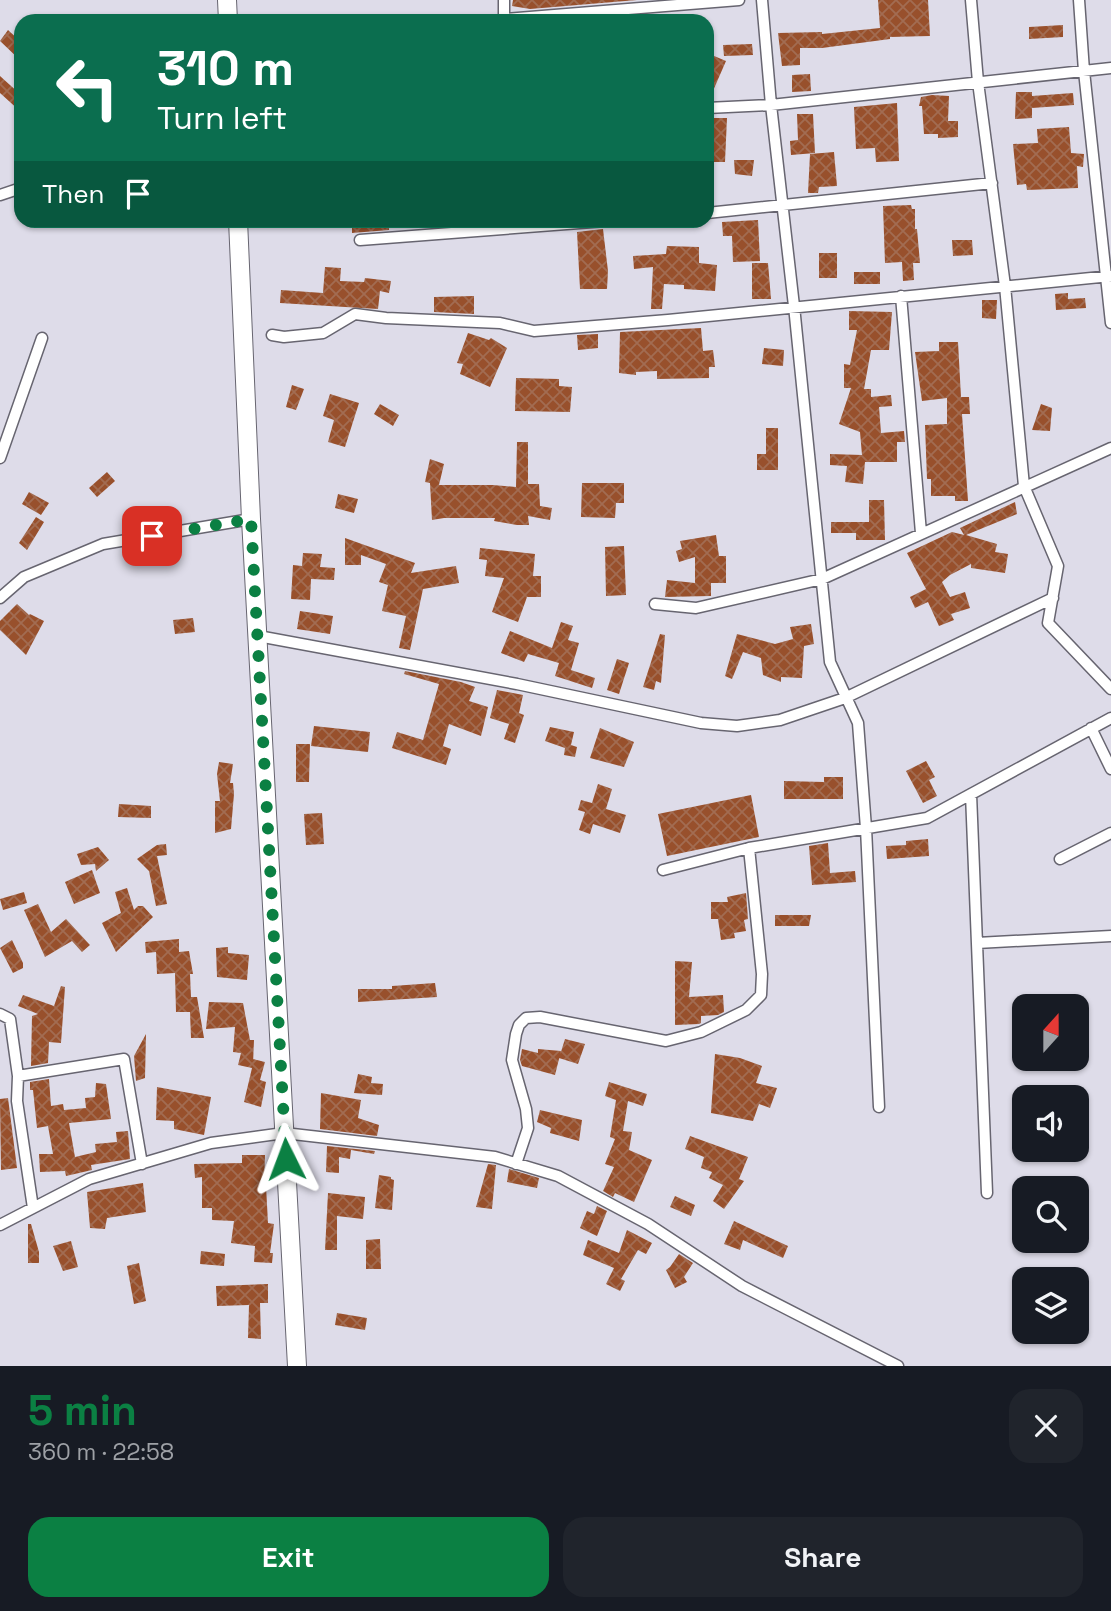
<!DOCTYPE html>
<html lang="en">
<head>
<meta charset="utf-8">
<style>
  :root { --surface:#171b24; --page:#20242c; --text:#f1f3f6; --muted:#9ea1a6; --accent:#0b8043 }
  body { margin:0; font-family:"Space Grotesk",sans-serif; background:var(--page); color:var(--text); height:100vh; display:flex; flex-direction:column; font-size:26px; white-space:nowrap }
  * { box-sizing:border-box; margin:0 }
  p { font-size:23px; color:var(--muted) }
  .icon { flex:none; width:38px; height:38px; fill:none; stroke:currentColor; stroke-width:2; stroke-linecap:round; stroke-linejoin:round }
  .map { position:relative; height:1366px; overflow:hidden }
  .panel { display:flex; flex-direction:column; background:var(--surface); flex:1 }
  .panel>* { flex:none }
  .banner { position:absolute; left:14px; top:14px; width:700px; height:214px; border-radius:21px; box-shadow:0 2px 5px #0004; background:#0b6e4f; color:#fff; overflow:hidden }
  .needle { width:46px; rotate:21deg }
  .controls { position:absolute; left:1012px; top:994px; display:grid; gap:14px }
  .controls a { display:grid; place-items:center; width:77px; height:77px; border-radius:14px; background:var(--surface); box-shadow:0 2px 5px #0004; font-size:35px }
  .pin { position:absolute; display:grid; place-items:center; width:60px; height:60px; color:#fff; margin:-30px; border-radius:14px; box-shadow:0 4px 10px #0006 }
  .me { position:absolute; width:77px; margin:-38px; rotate:357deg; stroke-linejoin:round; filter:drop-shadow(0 0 5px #0008) }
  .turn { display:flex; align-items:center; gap:24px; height:147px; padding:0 28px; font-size:32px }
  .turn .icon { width:91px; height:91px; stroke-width:2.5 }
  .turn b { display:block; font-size:49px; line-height:60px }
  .then { display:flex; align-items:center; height:66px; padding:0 28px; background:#0003; gap:14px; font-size:26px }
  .round { display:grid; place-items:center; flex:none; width:74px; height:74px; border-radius:21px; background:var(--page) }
  .headline { display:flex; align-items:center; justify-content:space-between; height:119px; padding:0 28px }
  h1 { font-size:42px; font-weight:700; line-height:52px; color:var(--accent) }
  .action { display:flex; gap:14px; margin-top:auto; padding:14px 28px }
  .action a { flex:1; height:80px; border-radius:21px; background:var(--accent); color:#fff; font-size:28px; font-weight:700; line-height:80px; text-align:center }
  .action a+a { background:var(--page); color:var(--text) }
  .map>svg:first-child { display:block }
  .building { fill:url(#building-cross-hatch) }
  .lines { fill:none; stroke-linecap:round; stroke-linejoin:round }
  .minor-casing { stroke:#676570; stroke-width:13 }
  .primary-casing { stroke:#676570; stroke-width:20 }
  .minor { stroke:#fff; stroke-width:10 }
  .primary { stroke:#fff; stroke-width:18 }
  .route { stroke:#0b8043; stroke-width:12; stroke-dasharray:0 21.6 }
</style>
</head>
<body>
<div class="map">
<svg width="1111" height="1366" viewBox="0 0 1111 1366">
  <defs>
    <pattern id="building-cross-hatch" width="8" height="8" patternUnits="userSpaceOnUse" patternTransform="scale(1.75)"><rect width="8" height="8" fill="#98502c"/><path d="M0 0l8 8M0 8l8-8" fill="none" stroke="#a26c52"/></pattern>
  </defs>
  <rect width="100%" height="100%" fill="#dedce9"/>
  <path class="building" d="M513 0H637L530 9 512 6Z
    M878 0H928L930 36 890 37V39L822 48H800V65L782 66 778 33 822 32V34L880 28Z
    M1063 25V37L1029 39V27Z
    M8 30 21 42V61L0 41Z
    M752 44 753 55 724 56 723 45Z
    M707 53 726 61 709 100H707Z
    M810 74 811 91 792 92V75Z
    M0 76 21 95V112L0 93Z
    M1016 92H1032V96L1073 93 1074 105 1032 108V118L1015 119Z
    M932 95 949 96 948 121H958V137L938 138V134H924L922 106H919L921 97Z
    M897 103 899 161 876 162 875 148 856 149 854 107Z
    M797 114H813L815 153 791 155 790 141 798 140Z
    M714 118H727L725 162H713Z
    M1069 127 1071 153 1084 154 1083 167 1077 166 1078 188 1027 190 1026 184 1017 185 1013 144 1038 143 1037 129Z
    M834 152 837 186 819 187 818 193H808L810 154Z
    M734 160H754L752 176 735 174Z
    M911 205 912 209H915V229H917L920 263H913L914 280 903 281 902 262 885 263 883 206Z
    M758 220 760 261 733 262 732 236H723L722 222Z
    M362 221 389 224V230L352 233V223H361Z
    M603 229 608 271 607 289H580L577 232Z
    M952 240H972L973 255 953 256Z
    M667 246 699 247V263L717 265 715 291 684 289V285L664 284 662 309H651L653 267 634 269 633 256 666 254Z
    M819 253H837V278H819Z
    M752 263H768L771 299H752Z
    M325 267 341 268 340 281 364 282 365 278 391 281 389 293 380 291 378 309 280 303 281 290 323 293Z
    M854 272H880V284H854Z
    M1068 293V299L1085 298 1086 308 1056 310 1055 294Z
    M474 296V314L434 312V297Z
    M982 300H997L996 319 982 318Z
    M849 311 892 312 889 350H871L864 389H871V397L891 395 892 406 879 407 881 433 904 431 905 442H897V462H865L863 484 845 482 847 466 830 465V454L862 455 860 432 839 424 851 388H844V364L850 365 857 330H849Z
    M701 328 703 351 713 350 715 367H709V378L657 379V371L636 372V375L619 373 620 332Z
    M468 333 489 340 491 338 507 348 490 387 460 374 463 364 457 363Z
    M598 334V348L578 350 577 335Z
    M939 342H958L961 397H969L970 414H962L968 501H955V496H931V479H927L925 425 947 424V398L922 401 915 352 939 351Z
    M764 348 784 350 783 366 762 364Z
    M516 378 559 379V386L572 387 570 412 515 411Z
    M292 385 304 389 296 410 286 407Z
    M330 394 359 403 345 447 328 442 334 420 323 416Z
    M380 404 399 415 393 426 374 414Z
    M1041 404 1052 408 1050 431 1032 430Z
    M766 428H778V470H757V454H766Z
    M517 442H528V484H539L540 506 552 508 550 520 528 516 529 525H517L494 521 495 518H444L432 520 430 483 425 482 430 459 444 464 439 485H493L516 487Z
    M107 472 115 481 97 497 89 488Z
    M582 483H624V503H616L615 518 581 517Z
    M29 492 49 503 41 515 22 504Z
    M338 494 358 499 354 513 335 508Z
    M869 500H884L885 540H856V533H831V522H869Z
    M1015 502 1017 514 966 535 997 544 995 552 1008 554 1005 573 971 568V564L950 575 942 582 950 597 965 592 970 608 951 614 954 620 939 626 928 602 915 608 910 597 926 589 907 553 952 532 964 535 960 528Z
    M36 517 44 522 27 550 19 543Z
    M716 535 719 556H726V583H711V596L665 597 667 580 695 583V557L679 562 676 551 682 549 680 541Z
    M345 538 415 563 411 573 456 566 459 583 423 589 410 650 399 648 406 616 382 611 388 585 379 582 386 564 361 555V565H345Z
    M624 546 626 595 606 596 605 547Z
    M480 548 535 554 533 576H541V597H527L518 622 492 612 504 578 485 576 487 560 479 559Z
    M303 553 322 554 320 567 335 568 334 580 311 579 310 600 291 599 293 565 302 566Z
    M17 604 29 615 30 614 44 621 26 655 0 630V621Z
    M300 611 333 616 330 634 297 629Z
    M193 618 195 632 175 634 173 620Z
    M561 622 573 626 568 640 579 643 571 670 595 678 592 688 555 676 559 663 528 654 524 662 501 653 510 631 552 648Z
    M811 624 814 644 804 646 802 678 781 677V682L763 675 761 658 743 652 732 679 725 676 737 634 775 644 793 639 790 627Z
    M660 634 665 635 661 683 656 681 654 690 643 687Z
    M617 659 629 663 619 694 607 690Z
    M405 671 461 682 475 687 469 701 488 707 481 736 449 724 443 746 451 749 446 765 392 748 397 732 423 740 439 684 404 674Z
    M497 690 523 695 519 713 524 715 515 743 504 739 509 724 490 718Z
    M314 726 370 732 368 752 311 746Z
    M550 727 574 732 571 745 577 747 575 757 564 755 565 748 545 741Z
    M600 728 634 742 624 767 590 758Z
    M296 744H310L309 782H296Z
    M926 761 935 777 929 780 937 796 923 803 906 771Z
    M219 762 233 764 230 783H233L234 794 231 829 215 833V801H220L217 774Z
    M824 777H843V799H784V781L824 782Z
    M598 784 612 789 606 809 626 815 620 833 593 824 590 834 579 830 585 812 578 810 581 800 592 803Z
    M751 795 759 837 667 856 658 814Z
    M119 804 151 806V818L118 817Z
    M322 813 324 844 306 845 304 814Z
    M928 839 929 856 887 859 886 846 906 845V841Z
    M828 843 830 873 855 871 856 882 812 885 809 846Z
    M166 844 167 855 157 856 167 904 156 906 149 871 137 859 157 845Z
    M98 847 109 860 96 871 95 864 81 865 77 854Z
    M92 870 100 893 74 904 65 882Z
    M127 888 134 910 138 906H143L153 917 116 952 102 923 121 913 115 892Z
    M24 892 27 903 3 910 0 899Z
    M746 893 748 919 744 920 746 931 734 933 735 938 721 940 718 919H711V902H728L727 897Z
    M38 904 51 932 66 919 90 945 82 952 72 941 45 957 24 910Z
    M775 915H811L809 926H775Z
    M179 939V952L189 951 193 974H190L191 997H197L204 1038H191L190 1012H176L175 973 157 974 156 952 146 953 145 942Z
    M12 940 23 963V968L13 973 0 948Z
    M228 947V953L249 955 247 980 217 977 216 948Z
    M675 961 692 962 689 997 723 995 724 1012 718 1015 701 1016V1023L699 1024 675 1025Z
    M435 983 437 997 358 1002V989H392V986Z
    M61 986 65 987 61 1043 49 1042 48 1063 31 1066 32 1016 38 1014 18 1006 23 995 54 1006Z
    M209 1002 243 1003 250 1040H254L253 1064V1059L265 1062 260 1080 266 1082 261 1107 244 1102 252 1068 238 1065 241 1053 233 1052 235 1027 206 1029Z
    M146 1034 145 1078 136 1081 134 1056Z
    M565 1039 585 1044 578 1064 559 1058Z
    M522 1049 538 1053V1049L561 1051 555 1075 522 1066 520 1060Z
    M715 1054 740 1058 762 1066 756 1083 777 1088 770 1108 759 1104 753 1121 711 1113Z
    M358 1074 372 1077 371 1083 383 1084 382 1095 354 1093Z
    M49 1079 51 1106 63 1104 64 1110 86 1108 85 1098 95 1097 96 1083 106 1084 111 1119 69 1123 75 1157 96 1152 95 1144 117 1142 116 1132 128 1131 130 1159 91 1165 92 1170 66 1176 65 1171 40 1172 39 1154H53L48 1126 37 1128 33 1090H30V1082Z
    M609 1082 647 1094 643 1106 628 1101 623 1131 632 1132 629 1150 652 1160 634 1202 615 1193 613 1197 603 1191 614 1167 605 1164 615 1139 610 1137 616 1100 605 1096Z
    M157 1087 211 1097 204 1135 174 1129V1121L156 1120Z
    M321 1093 361 1100 358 1118 379 1125 377 1136 320 1129Z
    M8 1098 17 1168 1 1170 0 1099Z
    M540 1110 582 1120 579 1141 550 1133 551 1128 537 1122Z
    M690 1136 748 1157 739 1179 744 1181 724 1209 713 1201 723 1185 709 1178 712 1172 701 1168 704 1157 685 1149Z
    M327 1146 375 1151 374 1154 351 1150 350 1159 339 1157V1173L326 1172Z
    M242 1155H265L264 1186H266L268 1223 274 1224 270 1253H273L272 1263 254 1262 255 1246 231 1243 234 1221 212 1220V1208H202V1177L195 1178 194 1164 242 1163Z
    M488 1164 496 1165 492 1209 476 1207Z
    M509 1169 539 1178 537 1188 507 1182Z
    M379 1175 391 1177V1179L394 1180 392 1210 375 1208Z
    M143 1183 146 1212 107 1218 105 1229 90 1228 87 1192Z
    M328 1193 365 1197 363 1219 337 1216V1250H325Z
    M675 1196 695 1205 691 1216 670 1207Z
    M597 1206 607 1211 597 1236 580 1228 587 1211 594 1214Z
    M734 1221 788 1246 783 1258 743 1240 740 1250 724 1244Z
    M28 1224H31L39 1252V1263H28Z
    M627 1230 652 1243 646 1254 638 1250 621 1279 625 1281 620 1291 606 1284 614 1268 583 1255 588 1240 619 1253Z
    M380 1239 381 1269H366V1240Z
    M71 1241 78 1267 63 1271 53 1246Z
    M201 1251 225 1254 224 1266 200 1264Z
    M679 1254 693 1263 684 1277 687 1282 675 1288 666 1270 670 1267Z
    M139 1263 146 1301 134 1304 127 1266Z
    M268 1284V1303H260L261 1339 248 1338 249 1305 217 1306 216 1286Z
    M337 1313 367 1318 365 1330 335 1325Z"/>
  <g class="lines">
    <defs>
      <path id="minor" d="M504 0V21
        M762 0 771 105 794 306 830 662 858 723 866 828 879 1107
        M971 0 978 82 1005 286 1024 486 1058 566 1048 623 1111 689
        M1079 0 1084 71 1111 323
        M504 19 739 0
        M707 108 771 105 1111 68
        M0 195 21 188
        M707 213 992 183
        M360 240 619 220
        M901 296 921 533
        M272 335 284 337 323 333 355 314 386 318 500 323 534 331 668 320 1111 276
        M0 458 42 338
        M0 598 24 577 103 544 251 519
        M655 604 696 608 822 579 1111 448
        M258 636 517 684 701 723 737 726 780 720 845 698 1053 598
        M1091 728 1111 769
        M971 794 987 1193
        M1060 859 1111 833
        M663 870 749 848 927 818 1111 718
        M977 943 1111 936
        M0 1014 10 1019 18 1076 17 1101 33 1208
        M18 1076 124 1059 142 1164
        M516 1164 528 1128 526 1109 512 1060 516 1034 519 1025 526 1018 540 1017 666 1041 701 1032 746 1010 761 995 762 974 749 848
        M0 1225 89 1179 211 1143 284 1133 495 1157 558 1176 648 1224 742 1286 898 1366"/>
      <path id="primary" d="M227 0 228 21
        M238 220 251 519 297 1366"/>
    </defs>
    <use href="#minor" class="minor-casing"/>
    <use href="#primary" class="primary-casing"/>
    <use href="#minor" class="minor"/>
    <use href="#primary" class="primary"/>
  </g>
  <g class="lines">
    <path class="route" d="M152 536 251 519 286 1159"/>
  </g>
</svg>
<div class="controls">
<a><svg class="needle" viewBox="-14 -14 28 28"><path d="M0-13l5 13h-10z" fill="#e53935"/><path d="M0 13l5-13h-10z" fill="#9ea1a6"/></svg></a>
<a><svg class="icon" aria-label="sound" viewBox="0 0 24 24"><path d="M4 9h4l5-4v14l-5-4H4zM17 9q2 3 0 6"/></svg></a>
<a><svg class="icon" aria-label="search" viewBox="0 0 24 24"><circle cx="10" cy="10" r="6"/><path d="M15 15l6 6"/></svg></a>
<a><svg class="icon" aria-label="layers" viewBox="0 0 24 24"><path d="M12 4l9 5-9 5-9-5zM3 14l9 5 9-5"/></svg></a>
</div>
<div class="pin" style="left:152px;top:536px;background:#d93025"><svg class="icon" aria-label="arrive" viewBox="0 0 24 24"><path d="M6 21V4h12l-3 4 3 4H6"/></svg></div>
<svg class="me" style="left:286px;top:1159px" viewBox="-20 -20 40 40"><path d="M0-17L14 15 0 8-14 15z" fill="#0b8043" stroke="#fff" stroke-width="4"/></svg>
<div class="banner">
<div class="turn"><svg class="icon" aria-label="left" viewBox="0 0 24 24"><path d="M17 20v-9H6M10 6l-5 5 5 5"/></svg><div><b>310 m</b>Turn left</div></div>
<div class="then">Then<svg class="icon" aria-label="arrive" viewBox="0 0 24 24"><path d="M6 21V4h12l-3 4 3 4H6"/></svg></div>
</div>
</div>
<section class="panel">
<div class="headline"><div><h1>5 min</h1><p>360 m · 22:58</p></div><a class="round"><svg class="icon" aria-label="close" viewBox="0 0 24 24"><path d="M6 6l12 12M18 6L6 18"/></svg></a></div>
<div class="action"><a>Exit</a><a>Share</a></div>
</section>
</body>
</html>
